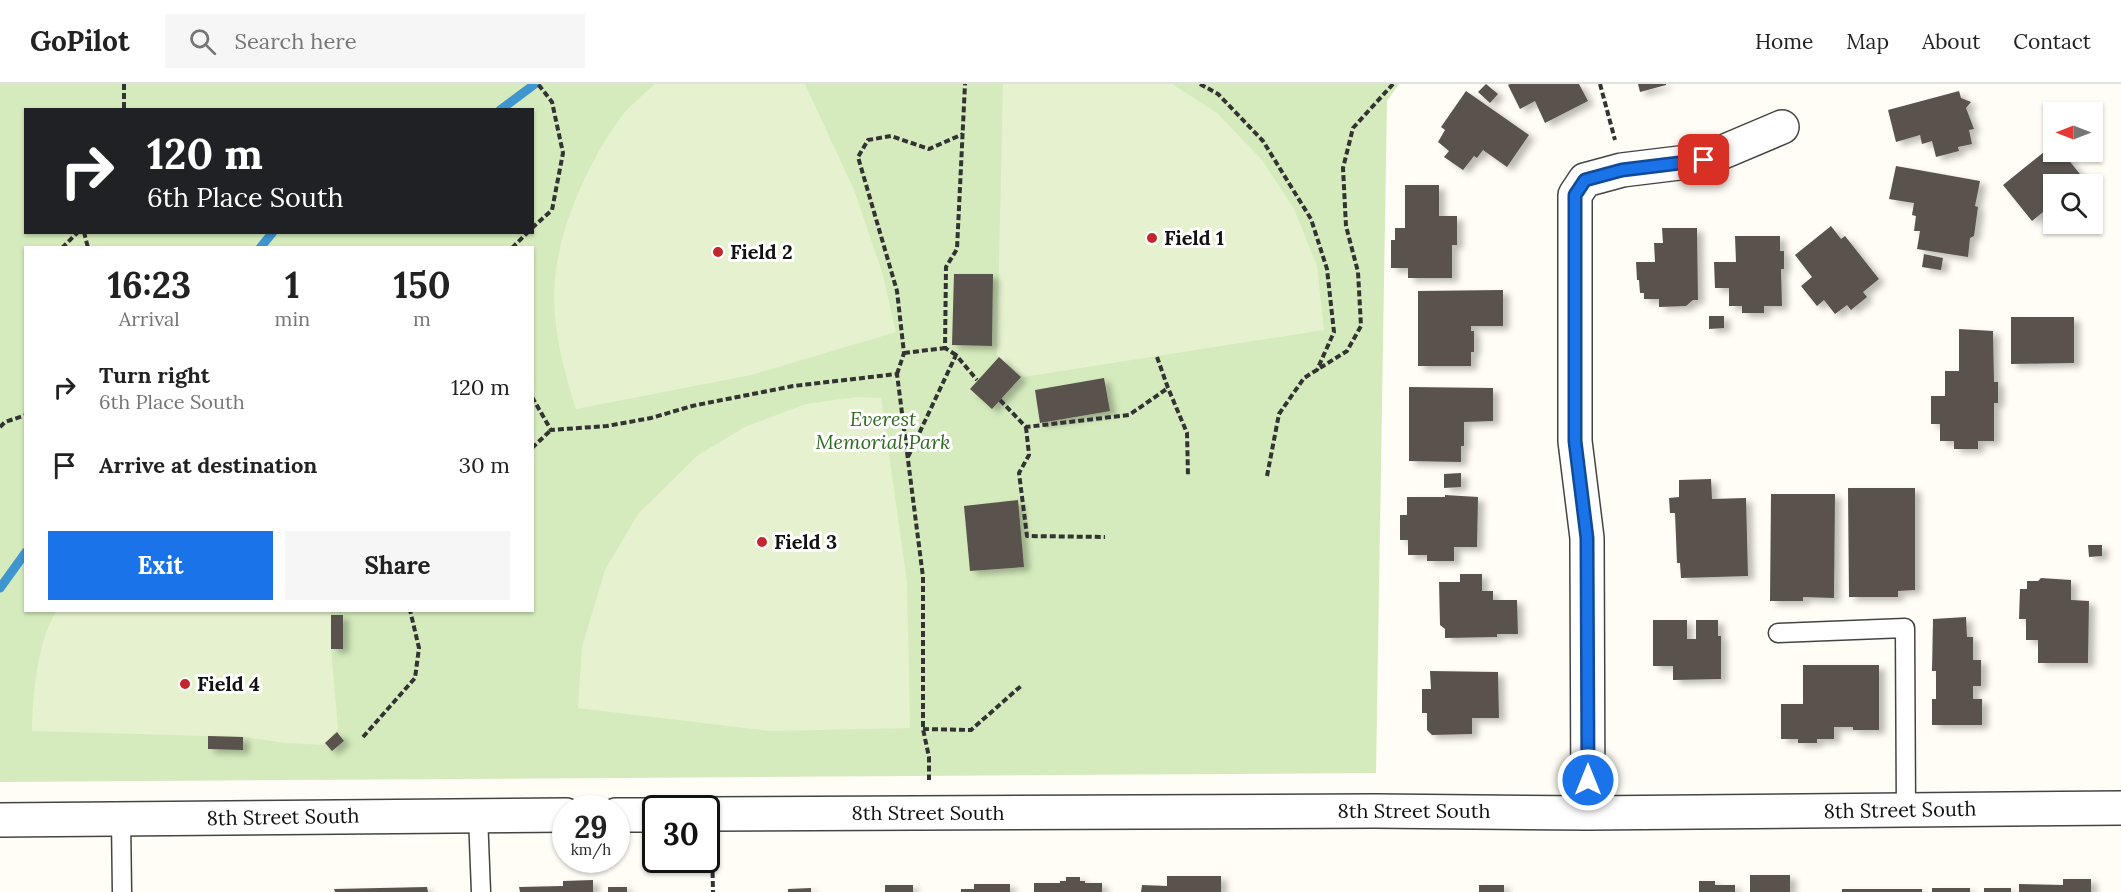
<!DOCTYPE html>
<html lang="en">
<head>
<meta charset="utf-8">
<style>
  :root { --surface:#fff; --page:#f6f6f6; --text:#222; --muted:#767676; --line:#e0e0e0; --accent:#1a73e8 }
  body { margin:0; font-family:Lora,serif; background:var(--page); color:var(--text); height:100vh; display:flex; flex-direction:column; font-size:22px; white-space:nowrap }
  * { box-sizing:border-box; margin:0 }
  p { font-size:20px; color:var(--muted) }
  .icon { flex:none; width:33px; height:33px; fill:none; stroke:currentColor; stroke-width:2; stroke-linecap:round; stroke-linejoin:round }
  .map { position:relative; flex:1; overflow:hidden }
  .side { position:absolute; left:24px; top:162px; width:510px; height:366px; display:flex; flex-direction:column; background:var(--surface); border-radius:0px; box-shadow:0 2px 4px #0004 }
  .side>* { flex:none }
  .guide { position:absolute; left:24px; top:24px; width:510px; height:126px; border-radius:0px; box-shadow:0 2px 4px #0004; background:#202124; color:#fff; overflow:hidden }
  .needle { width:39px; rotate:270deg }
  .fabs { position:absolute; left:2043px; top:18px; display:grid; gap:12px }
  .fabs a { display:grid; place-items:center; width:60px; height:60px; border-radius:0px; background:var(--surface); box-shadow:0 2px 4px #0004; font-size:30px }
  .speed { position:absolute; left:552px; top:711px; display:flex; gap:12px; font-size:30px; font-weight:700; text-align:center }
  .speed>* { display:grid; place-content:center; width:78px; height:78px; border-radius:50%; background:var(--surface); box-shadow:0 2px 4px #0004; line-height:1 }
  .speed small { font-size:15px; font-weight:400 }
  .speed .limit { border:3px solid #111; border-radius:9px; background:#fff; color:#111 }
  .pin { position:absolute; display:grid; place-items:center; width:51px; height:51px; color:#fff; margin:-26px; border-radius:12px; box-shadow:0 3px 9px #0006 }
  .me { position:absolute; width:66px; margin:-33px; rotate:0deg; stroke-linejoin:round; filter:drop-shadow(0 0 4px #0008) }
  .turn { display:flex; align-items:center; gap:21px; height:126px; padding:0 24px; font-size:27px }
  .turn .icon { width:78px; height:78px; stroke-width:2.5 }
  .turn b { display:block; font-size:42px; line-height:51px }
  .eta { display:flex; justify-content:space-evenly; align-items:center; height:102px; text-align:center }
  .eta b { font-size:36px; font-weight:700; line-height:42px }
  .cta { display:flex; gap:12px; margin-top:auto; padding:12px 24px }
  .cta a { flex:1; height:69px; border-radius:0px; background:var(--accent); color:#fff; font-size:24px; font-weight:700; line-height:69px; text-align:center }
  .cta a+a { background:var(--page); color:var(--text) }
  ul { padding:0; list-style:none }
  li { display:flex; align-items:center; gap:18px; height:78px; padding:0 24px }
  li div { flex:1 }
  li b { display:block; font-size:22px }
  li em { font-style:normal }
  header { display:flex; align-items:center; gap:36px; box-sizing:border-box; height:84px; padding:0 30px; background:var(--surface); border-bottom:2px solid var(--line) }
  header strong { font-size:28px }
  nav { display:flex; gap:33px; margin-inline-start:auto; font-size:21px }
  .search { width:420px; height:54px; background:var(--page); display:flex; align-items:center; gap:15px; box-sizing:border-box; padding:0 21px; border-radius:0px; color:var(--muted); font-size:22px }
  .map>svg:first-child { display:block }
  .green { fill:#d5ebbd; fill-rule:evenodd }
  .pitch { fill:#e6f2cf }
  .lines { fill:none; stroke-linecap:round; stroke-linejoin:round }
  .stream { stroke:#3f96cf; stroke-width:9 }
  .building { fill:#5a524d; filter:url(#shadow) }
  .service-casing { stroke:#444; stroke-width:21 }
  .minor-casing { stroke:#444; stroke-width:36 }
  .path { stroke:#333; stroke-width:4; stroke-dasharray:6 3; stroke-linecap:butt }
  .service { stroke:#fff; stroke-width:18 }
  .minor { stroke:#fff; stroke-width:33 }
  .route-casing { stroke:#114b97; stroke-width:15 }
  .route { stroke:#1a73e8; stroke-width:10 }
  .poi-dot { fill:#c4262e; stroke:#fff; stroke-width:2 }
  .labels { text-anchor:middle; stroke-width:6; stroke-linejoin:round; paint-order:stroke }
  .poi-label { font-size:20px; font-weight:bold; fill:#111; stroke:#fff; text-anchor:start }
  .park-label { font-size:20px; font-style:italic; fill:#2f6b1f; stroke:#fff }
  .street-label { font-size:20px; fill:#111; stroke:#fff }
</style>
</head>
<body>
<header>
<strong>GoPilot</strong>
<div class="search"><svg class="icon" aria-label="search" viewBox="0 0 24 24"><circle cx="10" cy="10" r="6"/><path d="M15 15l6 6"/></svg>Search here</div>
<nav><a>Home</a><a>Map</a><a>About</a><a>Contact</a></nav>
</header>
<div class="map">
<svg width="2121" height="808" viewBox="0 0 2121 808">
  <defs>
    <filter id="shadow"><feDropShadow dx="6" dy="4" stdDeviation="3" flood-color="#0004"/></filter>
  </defs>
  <rect width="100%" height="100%" fill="#fffdf5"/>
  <path class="green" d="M0 0H1399L1387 17 1376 689 0 698ZM26 26H532V148H26ZM26 164H532V526H26Z"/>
  <path class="pitch" d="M655 0H805L854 106 882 188 896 248 751 291 576 325C563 284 551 239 555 195 560 139 591 72 625 28 634 18 645 9 655 0Z
    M1003 0H1172L1217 29 1262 76 1294 125 1317 182 1324 246 1023 293 997 271Z
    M856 313 881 314 907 498 910 644 770 647 578 624 582 563 605 486 638 430 698 371 745 343 806 320Z
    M56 527H331V565L338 645 323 661 287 659 243 653 32 647C33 608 37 561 56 527Z"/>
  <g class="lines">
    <path class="stream" d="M500 26 535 0
      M260 164 273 148
      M0 504 26 468"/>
  </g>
  <path class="building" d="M1486 0 1498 10 1490 19 1478 8Z
    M1510 0H1579L1588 17 1545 39 1535 17 1520 25 1508 1Z
    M1638 0H1666V1L1640 8Z
    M1466 7 1529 51 1507 83 1483 66 1477 74 1474 72 1463 86 1444 73 1449 67 1438 58 1445 46 1441 43Z
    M1959 7 1961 14 1971 18 1966 24 1974 45 1969 46 1972 60 1958 63 1959 67 1936 73 1932 57 1922 60 1920 51 1896 58 1888 26Z
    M2054 60V68H2062L2084 95 2077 100H2054V119L2032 137 2003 101Z
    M1896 82 1980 97 1975 122 1978 123 1974 152 1970 154 1968 173 1917 165 1920 147H1914L1916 132 1912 131 1914 119 1889 115Z
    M1405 101H1439V132H1457V161H1452V194H1408V184H1391V156H1395V144H1405Z
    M1831 142 1841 155 1845 152 1879 195 1863 208 1867 213 1851 226 1847 221 1835 230 1824 216 1817 222 1801 202 1812 193 1795 171Z
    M1662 144H1697L1698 216H1693L1686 222 1659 223V215H1644V209H1640L1639 196H1637L1636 178H1655L1654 159H1663Z
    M1735 152H1780V167H1784V185H1781L1782 222H1764V229H1742V222H1729V204H1715L1714 178H1736Z
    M1924 170 1943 174 1941 186 1922 183Z
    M954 190H993L992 262 952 261Z
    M1503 206V242H1471V247H1474V268H1471V282H1418V207Z
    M1709 232H1724V244L1709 245Z
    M2011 233H2074V279L2011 280Z
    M1959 245 1993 247 1994 298H1998V319H1994V357H1978V365H1954V357H1940V340H1931V312H1945V287H1959Z
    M999 273 1021 293 992 325 970 305Z
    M1104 294 1110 327 1040 339 1035 306Z
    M1409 303 1493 304V337L1464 338V362H1461V378L1409 377Z
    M1461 389V403L1444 404V390Z
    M1711 395 1712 415 1746 414 1748 492 1681 494 1680 479H1677L1675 429H1670L1669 414 1679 413V396Z
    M1848 404H1915V506L1898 507V513H1849Z
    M1771 410H1835L1834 514 1803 513V517H1770Z
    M1445 411 1478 413 1477 463H1454V477H1427V471H1408V456H1400V431H1407V413H1445Z
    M1018 416 1024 483 970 487 964 422Z
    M2088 461H2102V472L2089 473Z
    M1460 490H1482V507H1493V516H1517L1518 550H1497V553L1445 554V545L1440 541 1439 498H1460Z
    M2041 494 2071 496V516L2089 517 2088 579H2038V556H2026V535H2019L2020 505H2027V497H2038Z
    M331 531H343V565H331Z
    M1966 533 1967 553H1973V576H1981V602H1973V615H1982V641H1932V615H1936V587H1932L1933 535Z
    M1653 536H1687V555H1696V536H1718V552H1721V595L1673 596V582H1653Z
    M1803 581H1879V646H1853V643H1834V655H1817V659H1798V655H1781V620H1803Z
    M1430 587 1498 588 1499 634H1472V650L1432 651 1427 646V629H1422V605H1431Z
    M337 648 344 657 332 667 325 659Z
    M208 652 243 653V666L208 665Z
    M1750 791H1790V808H1750Z
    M1167 792H1221V808H1141L1142 801 1167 802Z
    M1066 793H1080V797H1085V799H1102V808H1034V799H1060V797H1066Z
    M2063 795H2091V808H2019V800L2063 801Z
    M593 796V808H520L519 803 563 802V797Z
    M1699 797H1715V801H1735V808H1699Z
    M974 800H1010V808H961V805H974Z
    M885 801H913V808H885Z
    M1479 801H1504V808H1479Z
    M427 803 428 808H335L334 805Z
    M608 803H627V808H608Z
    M811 804V808H788V805Z
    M1932 804H1970V808H1932Z
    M1984 804H2011V808H1984Z
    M1842 805H1922V808H1842Z"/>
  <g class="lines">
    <defs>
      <path id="service" d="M1778 549 1905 544 1906 727
        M478 731 481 808
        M121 735 122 808"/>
      <path id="minor" d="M1588 729 1587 454 1575 357V111L1585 96 1622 86 1704 76 1782 43
        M706 730 1374 727 1588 729 2121 724
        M616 731H656
        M0 736 566 731"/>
    </defs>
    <use href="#service" class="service-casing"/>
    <use href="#minor" class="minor-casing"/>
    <path class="path" d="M124 0V26
      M1200 0 1218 10 1263 57 1311 135 1327 185 1334 248 1317 286
      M1600 0 1615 56
      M532 144 552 126 563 69 552 18 538 0
      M84 148 88 164
      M62 164 78 148
      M512 164 528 148
      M904 269 945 264
      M956 271 945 264 946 183 957 165 965 0
      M1157 273 1168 304 1187 349 1188 392
      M897 290 904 269 897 207 858 73 868 56 891 52 929 65 963 50
      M532 313 551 346 607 342 651 334 692 322 793 302 897 290 923 493V645L929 673V696
      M1000 316 1026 343 1129 331 1168 304
      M0 343 5 338 26 331
      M1026 343 1029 371 1019 389 1027 452 1105 453
      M532 364 551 346
      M908 373 956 271 977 296
      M1267 392 1279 330 1304 294 1347 267 1361 242 1358 188 1346 142 1343 84 1353 44 1393 0
      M923 645 971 646 1021 602
      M363 653 415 594 419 564 410 526
      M712 761 713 808"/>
    <use href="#service" class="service"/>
    <use href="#minor" class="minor"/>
  </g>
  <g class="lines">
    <defs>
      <path id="route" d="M1588 696 1587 454 1575 357V111L1585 96 1622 86 1704 76"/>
    </defs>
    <use href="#route" class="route-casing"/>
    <use href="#route" class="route"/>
  </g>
  <g class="poi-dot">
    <circle cx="1152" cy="154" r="6"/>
    <circle cx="718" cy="168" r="6"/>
    <circle cx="762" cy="458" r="6"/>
    <circle cx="185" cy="600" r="6"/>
  </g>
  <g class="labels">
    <g class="poi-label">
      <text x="1164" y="161">Field 1</text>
      <text x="730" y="175">Field 2</text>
      <text x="774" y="465">Field 3</text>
      <text x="197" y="607">Field 4</text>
    </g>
    <g class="park-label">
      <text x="883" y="342">Everest<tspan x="883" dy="23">Memorial Park</tspan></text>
    </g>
    <g class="street-label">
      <text transform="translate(1900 726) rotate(-1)" y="7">8th Street South</text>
      <text x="1414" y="734">8th Street South</text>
      <text x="928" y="736">8th Street South</text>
      <text transform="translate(283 733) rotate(-1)" y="7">8th Street South</text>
    </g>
  </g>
</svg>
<div class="fabs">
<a><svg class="needle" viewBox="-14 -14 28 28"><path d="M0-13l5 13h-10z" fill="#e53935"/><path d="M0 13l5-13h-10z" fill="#767676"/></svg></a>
<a><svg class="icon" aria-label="search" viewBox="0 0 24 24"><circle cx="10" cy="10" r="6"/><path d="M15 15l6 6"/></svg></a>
</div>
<div class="speed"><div>29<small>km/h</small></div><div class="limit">30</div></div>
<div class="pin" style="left:1704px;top:76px;background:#d93025"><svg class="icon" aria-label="arrive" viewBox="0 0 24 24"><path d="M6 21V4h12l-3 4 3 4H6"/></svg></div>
<svg class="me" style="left:1588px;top:696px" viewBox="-20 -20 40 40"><circle r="17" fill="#1a73e8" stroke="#fff" stroke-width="3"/><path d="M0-11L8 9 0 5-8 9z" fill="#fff"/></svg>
<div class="guide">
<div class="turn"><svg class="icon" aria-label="right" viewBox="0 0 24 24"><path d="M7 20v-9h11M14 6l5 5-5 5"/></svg><div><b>120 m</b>6th Place South</div></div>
</div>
<section class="side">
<div class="eta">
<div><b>16:23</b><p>Arrival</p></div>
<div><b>1</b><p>min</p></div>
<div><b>150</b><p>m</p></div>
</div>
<ul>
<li><svg class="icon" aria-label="right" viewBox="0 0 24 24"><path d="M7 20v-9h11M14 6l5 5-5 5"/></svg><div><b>Turn right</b><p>6th Place South</p></div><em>120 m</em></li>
<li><svg class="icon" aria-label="arrive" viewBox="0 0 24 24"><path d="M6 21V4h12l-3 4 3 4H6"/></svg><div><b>Arrive at destination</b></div><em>30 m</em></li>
</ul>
<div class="cta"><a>Exit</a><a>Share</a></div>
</section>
</div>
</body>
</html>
